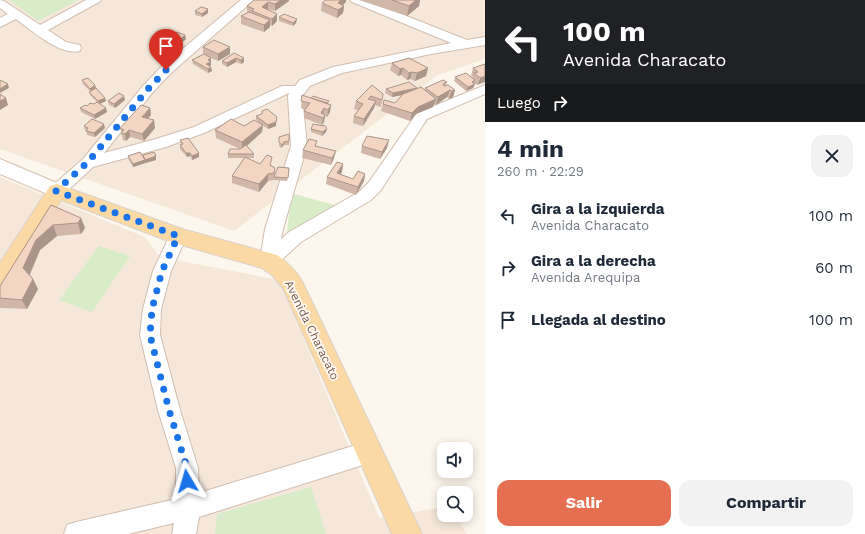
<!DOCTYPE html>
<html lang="es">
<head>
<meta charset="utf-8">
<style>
  :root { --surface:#fff; --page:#f2f2f3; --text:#1f2937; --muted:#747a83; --accent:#e76f51 }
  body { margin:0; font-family:"Work Sans",sans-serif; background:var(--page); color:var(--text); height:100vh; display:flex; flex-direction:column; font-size:15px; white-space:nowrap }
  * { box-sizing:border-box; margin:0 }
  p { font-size:13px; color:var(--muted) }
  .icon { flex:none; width:22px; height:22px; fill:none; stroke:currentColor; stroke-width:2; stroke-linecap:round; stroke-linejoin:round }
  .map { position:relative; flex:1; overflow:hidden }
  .panel { display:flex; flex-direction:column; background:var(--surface); width:380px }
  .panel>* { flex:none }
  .top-card { background:#202124; color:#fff; overflow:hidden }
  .fabs { position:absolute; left:437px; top:442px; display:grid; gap:8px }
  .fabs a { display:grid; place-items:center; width:36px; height:36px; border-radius:8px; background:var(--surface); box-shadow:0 2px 10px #0003; font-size:20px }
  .pin { position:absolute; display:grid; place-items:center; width:34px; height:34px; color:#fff; margin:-41px -17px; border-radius:50% 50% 50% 0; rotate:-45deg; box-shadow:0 0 4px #0007 }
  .pin .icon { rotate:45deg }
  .me { position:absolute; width:44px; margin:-22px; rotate:353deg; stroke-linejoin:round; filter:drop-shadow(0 0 3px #0008) }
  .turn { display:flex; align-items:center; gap:14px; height:84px; padding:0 12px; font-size:18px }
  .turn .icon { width:52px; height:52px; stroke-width:2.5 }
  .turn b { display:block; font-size:28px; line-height:34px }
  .then { display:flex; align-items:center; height:38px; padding:0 12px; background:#0003; gap:8px; font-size:15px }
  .round { display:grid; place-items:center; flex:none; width:42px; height:42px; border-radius:12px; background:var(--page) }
  .overview { display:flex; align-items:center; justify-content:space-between; height:68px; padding:0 12px }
  h1 { font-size:24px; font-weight:700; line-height:30px }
  .cta { display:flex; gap:8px; margin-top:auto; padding:8px 12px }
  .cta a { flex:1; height:46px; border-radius:12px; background:var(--accent); color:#fff; font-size:16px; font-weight:700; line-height:46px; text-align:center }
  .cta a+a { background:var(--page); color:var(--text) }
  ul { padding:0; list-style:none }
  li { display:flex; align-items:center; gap:12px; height:52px; padding:0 12px }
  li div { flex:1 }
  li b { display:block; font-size:15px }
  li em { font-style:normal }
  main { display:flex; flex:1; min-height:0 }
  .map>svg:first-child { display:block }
  .residential { fill:#f5e8da }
  .green { fill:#d8ecc9 }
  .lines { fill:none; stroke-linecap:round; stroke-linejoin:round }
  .street-casing { stroke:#d1beb0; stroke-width:2 }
  .secondary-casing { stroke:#d6c0b0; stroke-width:2 }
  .primary-casing { stroke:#dad1cd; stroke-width:2 }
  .street { fill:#fff; fill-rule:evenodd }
  .secondary { fill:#fff; fill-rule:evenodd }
  .primary { fill:#fbd9a5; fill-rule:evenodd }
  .wall { fill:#d1b7a8 }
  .shaded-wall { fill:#aa9588 }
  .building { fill:#f3d5c3; stroke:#aa9588 }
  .route { stroke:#1a73e8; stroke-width:7; stroke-dasharray:0 12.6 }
  .labels { text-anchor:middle; stroke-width:3.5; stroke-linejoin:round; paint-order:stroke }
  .street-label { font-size:12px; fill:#7a5c4d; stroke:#fffaf3 }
</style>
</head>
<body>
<main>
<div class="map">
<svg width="485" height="534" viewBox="0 0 485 534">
  <rect width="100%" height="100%" fill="#fdf6ec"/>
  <path class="residential" d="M0 0H485V59L438 75 234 231 0 149Z
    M0 177 145 237 160 257 279 280 379 518 444 507V515H455L467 534H0Z"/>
  <path class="green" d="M9 0H79L38 21Z
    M291 193 338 206 287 233Z
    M99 246 130 256 92 312 59 300Z
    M311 487 326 534H215L217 514Z"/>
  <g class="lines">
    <defs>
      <path id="street" d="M0 0 4 1 40 25 86 0H101L99 2 48 30 66 42 80 45 81 48 80 51C60 56 31 30 16 19L0 27V18L8 14 0 8Z
        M241 0H254L171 73 153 92 104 153 156 139 194 127 282 86H295L300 80 333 67 451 43 352 2 350 0H366L467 40 485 37V45L431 54 342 73 310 86 302 96 307 146 283 229 281 239 289 232 359 192 369 182 417 113 485 85V94L427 119 381 190 371 200 301 242 275 266 269 268 263 266 260 261 265 229 291 146 288 96 289 93 204 133 166 147 93 167 63 195 57 197 51 195 49 191 51 187 83 159 143 86 161 67Z
        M178 229 184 231 187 236 171 271 161 309 160 335 180 410 198 468 199 493 369 441 377 444 380 452 377 460 369 463 199 517 196 534H172L174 523 128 534H64L67 525 76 522 176 499V468L158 410 140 335 143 309 153 271 172 231Z"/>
      <path id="secondary" d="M0 159 64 186 67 191 64 196 57 198 0 174Z"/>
      <path id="primary" d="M57 184 182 229 277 255C288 263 297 271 303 283L422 534H392L283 288 272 275 262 268 171 242 61 200 8 287 0 290V263L50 186Z"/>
    </defs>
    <use href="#street" class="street-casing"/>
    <use href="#secondary" class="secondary-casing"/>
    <use href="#primary" class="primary-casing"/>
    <use href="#street" class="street"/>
    <use href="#secondary" class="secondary"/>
    <use href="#primary" class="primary"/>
  </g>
  <path class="wall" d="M254 0 289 1 275 11 267 9 277 14V21L272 26 270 25V27L264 32 241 24V16L247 13V6Z
    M326 0H346V2L343 5 344 6 343 13 337 18 321 11 322 3Z
    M359 0H420L419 6 407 16Z
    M195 11 208 13 202 17 195 15Z
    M279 17 296 23 293 26 279 21Z
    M185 35 186 39 180 44 172 41 171 37Z
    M203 47 230 54 218 61 211 58V65L210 66 211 67 212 71 208 73 193 64 192 60 203 54Z
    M234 53 244 62 241 64 236 62 227 67 222 64V61Z
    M392 63 428 68 426 76 415 81 410 79 407 80 401 75 398 76 390 70Z
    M485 64 477 85 474 83V84H475L473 88 466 91 454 81 455 77 472 78 473 77 471 76 473 68Z
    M82 80 95 85 96 88 105 98 106 101 100 104 107 112 95 119 81 112 80 108 94 104 97 102 90 95 89 92 90 91 83 84Z
    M447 82 446 86 455 90 453 97 449 99 447 97 436 105 434 104 433 107 416 114 410 121 381 111 384 100 395 103 403 95 392 97 385 93 386 89H416L424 90 425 88Z
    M372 85 382 100 381 107 375 105 374 108 363 126 353 123 354 116 358 110 354 109 356 101Z
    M302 95 311 98 329 101 328 104 330 112 327 117 325 116 324 122 322 125 304 118V111L305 110 301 108Z
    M125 100 115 108 109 105 108 101Z
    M150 108 151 115 148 118 155 128 144 141 130 137 126 141 123 140 120 128Z
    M256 116 277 117 276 126 268 129 262 125V132L247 146 254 154V158H247L260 164 271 165 275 168V175L289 168 287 181 274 180 268 181 259 192 232 183V176L245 158H228V154L240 149 216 138 215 130 244 126 260 123 256 120Z
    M84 126 105 128 95 137 87 135 86 131 85 130Z
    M327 128 326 132 322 136 311 132V129Z
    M289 134V145H284L281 148 279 146V137Z
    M180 140 199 153V157L192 160 190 156 187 157 180 149V145L181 144Z
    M317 146 334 158 331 165 302 158 303 150Z
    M362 146 387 148 380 159 361 153Z
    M143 155 156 160 133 167 129 160 128 156 144 158Z
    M343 164 342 172 340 174 353 179 365 174 364 181 356 195 326 184 327 177Z
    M51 205 81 218 85 228 81 234 57 236 40 250 30 275 33 279 38 289 27 309 0 308V286Z"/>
  <path class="shaded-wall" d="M281 0H289V1L275 11V4Z
    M341 0H346V2L337 10 338 3Z
    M416 0H420L419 6 407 16 409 6Z
    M268 2V9L261 14 262 7Z
    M344 6 343 13 337 18 338 10Z
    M208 9V13L202 17V14Z
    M277 14V21L272 26V19Z
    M297 19 296 23 293 26V23Z
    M270 20V27L264 32V25Z
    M185 35 186 39 180 44V40Z
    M230 47V54L218 61V54Z
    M211 58V65L206 68V64L208 60Z
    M236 58V62L227 67V63Z
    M244 58V62L241 64V60Z
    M211 67 212 71 208 73V69Z
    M403 68 401 75 398 76 400 69Z
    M428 68 426 76 415 81 417 73Z
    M412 72 410 79 407 80 409 73Z
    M485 76V82L477 85 480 78Z
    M475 80 473 84H475L473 88 466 91 468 87 472 82Z
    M8 84 9 88 0 93V89Z
    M95 85 96 89 91 92 90 89Z
    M417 88 416 92 392 97 393 93Z
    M450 90 447 97 436 105 438 97Z
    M455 90 453 97 449 99 452 91Z
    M124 96 125 100 115 108 114 104Z
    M6 98 8 105 0 110V101Z
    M105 98 106 101 99 104 98 101Z
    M436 99 433 107 416 114 410 121 412 113 418 107Z
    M376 101 374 108 363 126 364 119Z
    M331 105 330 112 327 117 328 110Z
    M106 108 107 112 95 119 94 115Z
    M150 108 151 115 143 124 142 117Z
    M324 108 323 116 321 113Z
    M325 115 324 122 322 125 323 118Z
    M154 120 155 128 144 141 142 134Z
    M276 122V126L268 129V125Z
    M104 124 105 128 95 137 94 133Z
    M263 125 262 132 242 150V142Z
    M327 128 326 132 322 136 323 132Z
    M129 130 130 137 126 141 125 134Z
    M389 140 387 148 380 159 382 152Z
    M284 142V145L281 148 282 145Z
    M336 151 334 158 331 165 332 158Z
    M186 153H190V156L187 157Z
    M199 153V157L192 160V156Z
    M156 156V160L145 163V160Z
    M145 160V163L133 167V164Z
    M343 164 342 172 336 181 337 173Z
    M268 174V181L259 192V184Z
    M365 174 364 181 356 195 358 187Z
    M81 218 85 228 81 234 78 223Z
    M53 225 57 236 40 250 28 278 23 268 36 240Z
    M33 279 38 289 27 309 22 300Z"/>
  <path class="building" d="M254 0H281L275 4 268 2 262 7 277 14 272 19 252 11 254 9 247 6Z
    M326 0H341L338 3 344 6 338 10 322 3Z
    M392 0H416L409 6Z
    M201 7 208 9 202 14 195 11Z
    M249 12 270 20 264 25 241 16Z
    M284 14 297 19 293 23 279 17Z
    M177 32 185 35 180 40 171 37Z
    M214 40 230 47 218 54 203 47Z
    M234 53 244 58 241 60 236 58 227 63 222 61Z
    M204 54 211 58 208 60 211 62 206 64 211 67 208 69 192 60Z
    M409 58 428 68 417 73 412 72 409 73 403 68 400 69 392 63Z
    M485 64V76L480 78 474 73 478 72 473 68Z
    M466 73 475 80 472 82 475 84 468 87 455 77Z
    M88 78 95 85 90 89 82 80Z
    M0 80 8 84 0 89Z
    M443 80 447 82 443 84 444 86 448 85 455 90 452 91 450 90 438 97 425 88Z
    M409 82 417 88 393 93 386 89Z
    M372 85 383 94 382 100 371 96 368 99 376 101 364 119 354 116 363 104 356 101Z
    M421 87 436 99 418 107 412 113 383 104 384 100 395 103 403 94Z
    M96 88 105 98 98 101 89 92Z
    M119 93 124 96 114 104 108 101Z
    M0 94 6 98 0 101Z
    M302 95 331 105 328 110 324 108 321 113 325 115 323 118 304 111 310 103 301 101Z
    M313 96 329 101 327 103 311 98Z
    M97 102 106 108 94 115 80 108 85 105 87 106 90 103 94 104Z
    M141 105 150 108 142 117 154 120 142 134 129 130 125 134 121 133 124 130 120 128Z
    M267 109 277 117 276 122 268 125 256 116 262 114V111Z
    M92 119 104 124 94 133 86 131 88 128 84 126Z
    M231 119 244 126 254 120 263 125 242 142 215 130Z
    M313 124 324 126V125L327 128 323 132 311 129Z
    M289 134V141L284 142 282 145 279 142V137Z
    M367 136 389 140 382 152 362 146Z
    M188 138 199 153 192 156 190 153H186L180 145 183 144 180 140Z
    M309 139 317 141 315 146 336 151 332 158 303 150Z
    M246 145 254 154H228L230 149H240Z
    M140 152 145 160 133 164 128 156Z
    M154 152 156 156 145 160 143 155Z
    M267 155 272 157 270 165 275 168 274 173 268 174 259 184 232 176 245 157 260 164Z
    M337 162 343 164 337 173 353 179 358 171 365 174 358 187 327 177Z
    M278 167 289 168 288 178 274 177Z
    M51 205 81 218 78 223 53 225 36 240 23 268 33 279 22 300 0 298V286Z"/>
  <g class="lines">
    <path class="route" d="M166 70 148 89 88 162 56 191 178 236 162 271 152 309 150 335 169 410 187 468V481"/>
  </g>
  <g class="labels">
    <g class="street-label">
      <text transform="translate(312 330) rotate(64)" y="4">Avenida Characato</text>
    </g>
  </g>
</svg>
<div class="fabs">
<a><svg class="icon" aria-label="sound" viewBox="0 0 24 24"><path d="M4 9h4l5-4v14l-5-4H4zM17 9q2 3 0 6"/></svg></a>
<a><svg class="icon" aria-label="search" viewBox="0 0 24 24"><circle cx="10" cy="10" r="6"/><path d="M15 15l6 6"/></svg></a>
</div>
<div class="pin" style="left:166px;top:70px;background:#d93025"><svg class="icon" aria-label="arrive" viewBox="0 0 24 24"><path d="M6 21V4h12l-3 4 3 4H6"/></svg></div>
<svg class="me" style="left:187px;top:481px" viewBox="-20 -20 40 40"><path d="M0-17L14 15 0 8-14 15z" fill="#1a73e8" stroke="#fff" stroke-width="4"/></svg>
</div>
<section class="panel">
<div class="top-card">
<div class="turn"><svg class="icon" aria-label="left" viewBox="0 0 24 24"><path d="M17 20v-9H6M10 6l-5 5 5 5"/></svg><div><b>100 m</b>Avenida Characato</div></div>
<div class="then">Luego<svg class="icon" aria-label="right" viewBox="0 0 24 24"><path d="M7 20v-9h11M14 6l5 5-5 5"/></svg></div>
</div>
<div class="overview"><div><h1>4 min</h1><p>260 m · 22:29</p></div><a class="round"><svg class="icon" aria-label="close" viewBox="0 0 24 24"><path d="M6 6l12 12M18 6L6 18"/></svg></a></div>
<ul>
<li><svg class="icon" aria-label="left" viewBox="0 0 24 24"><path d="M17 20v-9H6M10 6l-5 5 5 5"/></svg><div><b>Gira a la izquierda</b><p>Avenida Characato</p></div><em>100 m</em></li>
<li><svg class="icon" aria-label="right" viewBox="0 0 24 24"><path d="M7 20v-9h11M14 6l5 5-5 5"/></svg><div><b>Gira a la derecha</b><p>Avenida Arequipa</p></div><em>60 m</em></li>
<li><svg class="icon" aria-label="arrive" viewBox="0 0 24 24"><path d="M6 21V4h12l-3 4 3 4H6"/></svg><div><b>Llegada al destino</b></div><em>100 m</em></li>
</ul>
<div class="cta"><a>Salir</a><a>Compartir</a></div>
</section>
</main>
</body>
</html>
